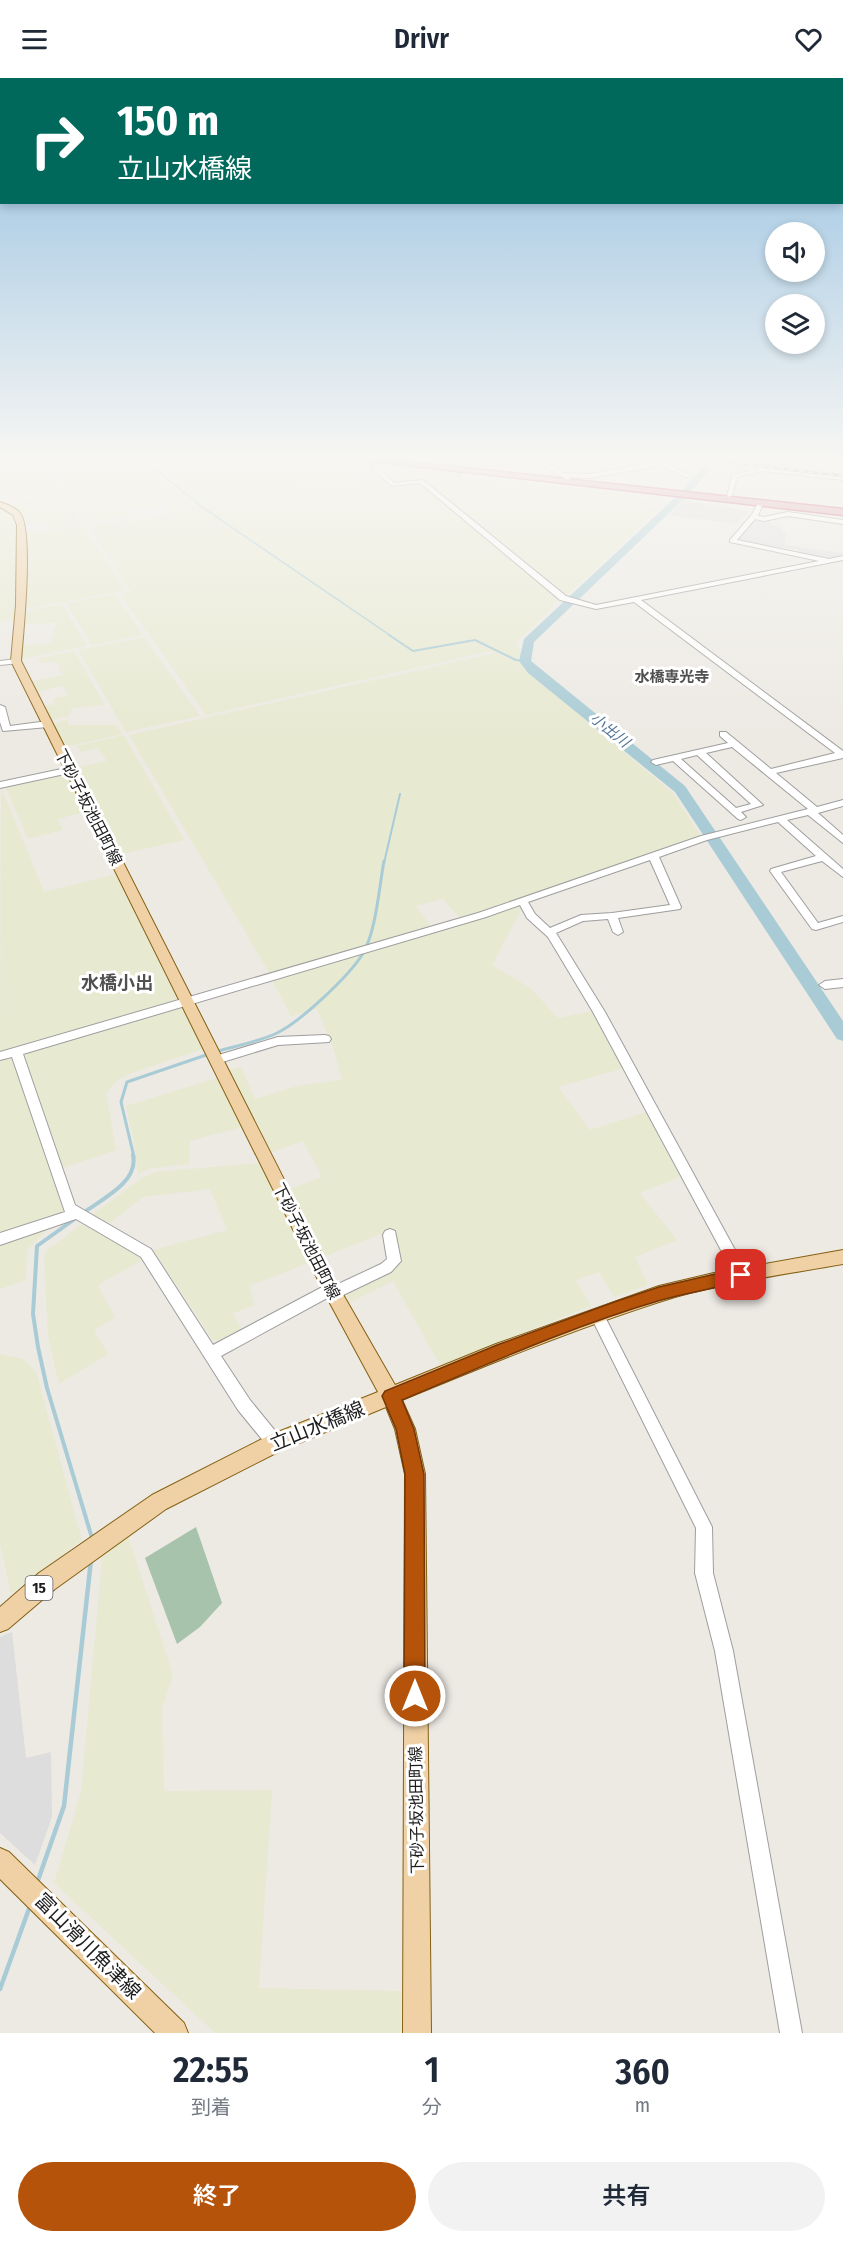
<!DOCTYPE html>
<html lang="ja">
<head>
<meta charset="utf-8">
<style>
  :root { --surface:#fff; --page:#f2f2f3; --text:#1f2937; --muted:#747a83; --accent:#b45309 }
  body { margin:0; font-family:"Fira Sans Condensed","Noto Sans JP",sans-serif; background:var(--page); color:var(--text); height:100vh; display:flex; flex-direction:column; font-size:22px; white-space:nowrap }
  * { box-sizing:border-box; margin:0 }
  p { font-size:20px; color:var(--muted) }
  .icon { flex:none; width:33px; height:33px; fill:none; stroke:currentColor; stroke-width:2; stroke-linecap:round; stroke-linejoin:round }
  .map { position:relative; height:1955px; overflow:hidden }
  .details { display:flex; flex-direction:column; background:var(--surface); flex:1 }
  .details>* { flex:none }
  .hud { position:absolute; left:0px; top:0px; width:843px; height:126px; box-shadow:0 3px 9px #0003; background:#00695c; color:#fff; overflow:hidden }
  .fabs { position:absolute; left:765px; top:144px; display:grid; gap:12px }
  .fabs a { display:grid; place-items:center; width:60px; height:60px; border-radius:50%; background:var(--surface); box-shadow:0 3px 9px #0003; font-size:30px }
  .pin { position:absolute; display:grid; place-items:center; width:51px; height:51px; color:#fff; margin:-26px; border-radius:12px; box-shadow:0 3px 9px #0006 }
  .me { position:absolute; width:66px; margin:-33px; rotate:0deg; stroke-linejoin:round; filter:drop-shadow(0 0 4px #0008) }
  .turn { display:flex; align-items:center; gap:21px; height:126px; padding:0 18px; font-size:27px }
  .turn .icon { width:78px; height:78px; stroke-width:2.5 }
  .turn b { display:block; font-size:42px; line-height:51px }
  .eta { display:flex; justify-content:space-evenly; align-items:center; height:102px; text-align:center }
  .eta b { font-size:36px; font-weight:600; line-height:42px }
  .button { display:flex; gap:12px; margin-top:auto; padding:12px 18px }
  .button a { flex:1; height:69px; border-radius:36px; background:var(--accent); color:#fff; font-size:24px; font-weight:600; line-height:69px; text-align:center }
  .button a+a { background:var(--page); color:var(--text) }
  header { display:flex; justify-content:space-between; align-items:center; height:78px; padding:0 18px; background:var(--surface); font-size:27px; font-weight:600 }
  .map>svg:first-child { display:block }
  .farmland { fill:#e7e9d1 }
  .cemetery { fill:#a8c3ac }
  .parking { fill:#ddd }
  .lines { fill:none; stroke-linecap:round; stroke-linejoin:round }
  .stream-far4 { stroke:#a9cbd5; stroke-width:1.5 }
  .stream-far3 { stroke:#a9cbd5; stroke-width:2 }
  .stream-far2 { stroke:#a9cbd5; stroke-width:3 }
  .stream-far1 { stroke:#a9cbd5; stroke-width:4 }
  .stream { stroke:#a9cbd5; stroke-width:4.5 }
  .river { fill:#a9cbd5; fill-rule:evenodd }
  .minor-tunnel { stroke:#c3c1bc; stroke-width:7; stroke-dasharray:7 4; stroke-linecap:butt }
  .minor-casing { stroke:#9e9e9e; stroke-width:2 }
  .major-casing { stroke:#846012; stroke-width:2 }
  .highway-casing { stroke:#c33966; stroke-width:3 }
  .minor { fill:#fff; fill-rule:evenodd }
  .major { fill:#f0d1a5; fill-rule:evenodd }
  .highway { fill:#db94a0; fill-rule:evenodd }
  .rail-casing { stroke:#6b6b6b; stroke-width:3 }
  .rail { stroke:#fff; stroke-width:1.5; stroke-dasharray:5; stroke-linecap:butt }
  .route { fill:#b45309; stroke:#753606; stroke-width:1.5 }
  .labels { text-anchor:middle; stroke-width:6; stroke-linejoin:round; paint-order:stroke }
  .far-neighbourhood-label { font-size:15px; font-weight:bold; fill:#505050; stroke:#fff }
  .far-water-label { font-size:15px; font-style:italic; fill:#527599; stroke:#fff }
  .shield { fill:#fff; stroke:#616161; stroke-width:1.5 }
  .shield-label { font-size:15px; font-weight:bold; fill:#1d1d1d }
  .street-label { font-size:16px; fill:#1d1d1d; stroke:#fff }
  .neighbourhood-label { font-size:18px; font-weight:bold; fill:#505050; stroke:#fff }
  .near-street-label { font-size:20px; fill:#1d1d1d; stroke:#fff }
</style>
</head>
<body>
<header><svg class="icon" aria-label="menu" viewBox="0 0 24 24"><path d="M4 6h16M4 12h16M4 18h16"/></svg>Drivr<svg class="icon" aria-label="heart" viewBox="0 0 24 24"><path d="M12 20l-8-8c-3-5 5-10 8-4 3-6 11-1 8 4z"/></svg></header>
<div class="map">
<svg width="843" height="1955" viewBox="0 0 843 1955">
  <rect width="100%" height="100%" fill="#edeae4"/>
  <path class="farmland" d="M0 383H43L83 447 51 452 46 445 24 447 23 439 8 428 35 422 29 415 0 419Z
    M46 383H142L194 426 128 430 130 438 87 446Z
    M149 383H326L368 388 378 398 198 425Z
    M376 389 632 416 658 432 566 518 423 402 395 406Z
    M376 400 382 401 391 409 420 404 558 520 546 537 517 563 521 578 518 581 501 577 521 585 532 597 673 715 701 758 460 840 443 821 416 828 431 848 270 896 129 657 495 575 491 573 206 637 120 516 131 514 88 447 129 441 131 443 146 441 169 435 165 429Z
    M0 428 12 436 18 448 15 541 0 543Z
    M84 448 126 512 25 531V455Z
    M114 516 143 557 92 567 66 525Z
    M62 526 87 568 22 581 21 568 50 565 57 545 23 546 25 533Z
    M144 559 200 638 126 654 78 572Z
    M74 573 105 627 72 630 69 638 52 642 45 628 55 626 53 621 68 617 63 608 37 614 33 603 62 597 57 584 41 585 38 580Z
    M68 641V647H116L122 656 64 669 54 646Z
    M124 657 184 762 118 777 75 690 107 683 98 670 81 674 77 668Z
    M68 694 85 734 58 741 62 752 28 761 5 708Z
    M1 709 44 814 116 796 179 919 172 924 0 974Z
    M520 828 522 830 492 887 530 910 558 940 592 933 624 990 558 1009 590 1052 646 1034 680 1099 640 1115 677 1162 635 1179 648 1207 614 1219 599 1194 576 1202 591 1228 440 1287 393 1203 349 1225 346 1215 399 1185 394 1151 323 1179 287 1112 322 1099 303 1063 270 1075 228 992 241 989 255 1021 301 1007 342 1002 333 969 317 931 291 938 272 902Z
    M178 929 185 932 203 971 134 994 118 1002 106 1015 116 1072 62 1090 23 977 25 974Z
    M15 978 65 1131 61 1137 0 1157V982Z
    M217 1000 242 1049 190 1063 189 1086 151 1090 138 1096 134 1064 126 1028Z
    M260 1085 309 1185 249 1208 255 1227 233 1235 242 1252 223 1262H213L153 1172 227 1152 210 1111 143 1119 106 1148 91 1138 142 1100 156 1094Z
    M63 1142 46 1153 27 1172 26 1202 0 1211V1163Z
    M82 1146 139 1176 142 1182 98 1207 115 1240 94 1252 108 1276 59 1306 48 1258 44 1180 48 1171Z
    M0 1276 23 1281 36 1294 82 1462 11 1516 0 1466Z
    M127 1454 173 1597 162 1631 164 1713 272 1712 259 1910 401 1913V1955H215L54 1805 81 1714 103 1471Z"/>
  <path class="cemetery" d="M196 1449 222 1525 200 1549 177 1566 145 1480Z"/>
  <path class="parking" d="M684 422 749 433 737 446 669 437Z
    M753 442 771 443 770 446 782 450V454L786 455 784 467 843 475V478L831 481 798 474 799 472 739 463 737 461Z
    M12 1554 26 1680 51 1674 52 1739 35 1787 0 1755V1559Z"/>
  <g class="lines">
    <path class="stream-far4" d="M145 383 202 429 391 558"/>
    <path class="stream-far3" d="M389 557 413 573 475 562 516 582 525 583
      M384 785 400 716"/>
    <path class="stream-far2" d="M215 974C235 968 258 964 277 955 300 944 348 899 362 877 376 855 379 810 384 783
      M134 1079 121 1024 127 1004 209 976"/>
    <path class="stream-far1" d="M83 1135C102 1121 139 1104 133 1077
      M76 1140 37 1168 33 1236 38 1269 47 1310 92 1460"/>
    <path class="stream" d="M37 1805 64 1728 91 1482
      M0 1911 30 1828"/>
    <path class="river" d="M692 383H702L709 393 688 417 534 564 531 583 685 708 843 943V963L837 961 675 714 528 595 519 583 524 561 682 413 699 393Z"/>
    <path class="minor-tunnel" d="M367 383 374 390
      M447 386 463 398"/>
    <defs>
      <path id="minor" d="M441 383H448L450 386 445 387Z
        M538 383H545L563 395 591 396 662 383 693 399 688 400 661 387 591 400 569 399 571 401 568 403Z
        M745 383H753L764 389 843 398V402L763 393 737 399 732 418 727 419 732 397 758 391Z
        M374 388 395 405 423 402 566 518 596 527 819 483 730 464V462L753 435 758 424 763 425 758 438 764 439 788 434 843 442V446L788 438 764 443 755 441 737 462 829 481 843 478V482L641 522 843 673V680L776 695 817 729 843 722V728L818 735 843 757V765L808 737 787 742 843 791V799L822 783 781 794 818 845 843 838V844L816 852 812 851 770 793 771 791 816 778 778 744 707 762 659 779 681 829 680 831 618 840 623 854 618 857 613 854 608 841 583 843 556 855 605 934 746 1192 748 1196 746 1200 741 1202 736 1200 593 934 548 859 527 840 520 827 486 839 23 976 75 1127 151 1171 213 1267 326 1207 331 1205 336 1207 381 1186 387 1181 383 1157 385 1153 390 1151 395 1153 401 1183 391 1194 339 1219 334 1221 329 1219 221 1278 250 1322 281 1360 283 1365 281 1370 275 1372 269 1370 238 1332 141 1179 76 1141 0 1167V1155L65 1134 12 979 0 982V974L478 835 701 758 808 731 732 669 706 675 763 727 741 734 746 739 741 742 738 741 673 683 656 687 651 684 653 682 728 665 720 658V654H726L771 691 835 675 634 524 596 531 560 522 420 405 392 408 372 391ZM697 677 751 726 736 730 681 681ZM650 782 670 827 612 835 581 837 550 850 535 836 528 824Z
        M16 581 20 583 19 585 0 587V583Z
        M0 627 5 629 10 648 48 643 52 646 48 649 3 653 0 644Z
        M71 689 74 690V694L0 710V704Z
        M843 901V909L825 911 819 907 825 903Z
        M325 957 329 958 331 961 329 964 278 967 216 986 210 982 212 979 278 959Z
        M597 1231 602 1233 712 1449 713 1495 733 1573 802 1955H780L715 1573 695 1495 696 1450 590 1237 592 1233Z"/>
      <path id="major" d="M0 424C6 426 16 430 20 435 34 453 23 557 21 583L337 1206 395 1307 496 1266 659 1208 714 1195 843 1172V1186C782 1197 718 1205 659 1224 572 1252 487 1287 402 1322L415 1351 425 1396 431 1955H403L405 1396 395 1351 386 1329 282 1372 166 1431 55 1511 8 1551 0 1554V1529L39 1495 152 1417 268 1358 378 1314 325 1216 11 583 16 527 17 447 13 437 0 429Z
        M0 1770 9 1774 184 1945 188 1955H155L0 1801Z"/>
      <path id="highway" d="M370 383H398L843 431V437Z"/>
    </defs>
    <use href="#minor" class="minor-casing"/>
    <use href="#major" class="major-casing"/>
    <use href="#highway" class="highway-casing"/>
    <use href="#minor" class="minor"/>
    <use href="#major" class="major"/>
    <use href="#highway" class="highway"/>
    <defs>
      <path id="rail" d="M719 383 843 398"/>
    </defs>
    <use href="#rail" class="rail-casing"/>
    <use href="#rail" class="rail"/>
  </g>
  <linearGradient id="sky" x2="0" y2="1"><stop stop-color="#8fbde0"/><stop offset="0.58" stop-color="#f7f6f3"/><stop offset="1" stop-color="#f7f6f3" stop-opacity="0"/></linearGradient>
  <rect width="843" height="657" fill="url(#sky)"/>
  <path class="route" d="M741 1190 746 1192 749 1197 746 1201C718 1211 687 1214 658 1223 570 1249 486 1287 402 1322L414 1351 424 1396 425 1618 422 1625 415 1628 407 1625 404 1618 405 1396 396 1351 382 1318 385 1313 497 1267 617 1223 659 1209Z"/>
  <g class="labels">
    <g class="far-neighbourhood-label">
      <text x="672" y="604">水橋専光寺</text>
    </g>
    <g class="far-water-label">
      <text transform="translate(610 652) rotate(39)" y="5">小出川</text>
    </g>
    <rect class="shield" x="25.5" y="1498" width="27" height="24" rx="4.5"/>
    <g class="shield-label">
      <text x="39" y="1515">15</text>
    </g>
    <g class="street-label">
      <text transform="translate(89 729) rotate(63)" y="6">下砂子坂池田町線</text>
      <text transform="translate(307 1163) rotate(63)" y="6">下砂子坂池田町線</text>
      <text transform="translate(416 1732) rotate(-91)" y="6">下砂子坂池田町線</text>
    </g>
    <g class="neighbourhood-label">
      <text x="117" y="911">水橋小出</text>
    </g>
    <g class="near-street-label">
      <text transform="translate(317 1348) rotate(-22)" y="7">立山水橋線</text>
      <text transform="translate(88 1868) rotate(45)" y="7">富山滑川魚津線</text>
    </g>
  </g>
</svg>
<div class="fabs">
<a><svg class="icon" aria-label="sound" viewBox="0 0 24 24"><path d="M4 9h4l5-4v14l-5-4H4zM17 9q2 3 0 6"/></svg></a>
<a><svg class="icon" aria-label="layers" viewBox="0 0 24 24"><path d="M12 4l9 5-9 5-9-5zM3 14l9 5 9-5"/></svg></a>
</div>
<div class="pin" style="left:741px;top:1197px;background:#d93025"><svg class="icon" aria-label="arrive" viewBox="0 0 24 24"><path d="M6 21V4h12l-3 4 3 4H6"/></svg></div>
<svg class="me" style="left:415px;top:1618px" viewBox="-20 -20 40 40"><circle r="17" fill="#b45309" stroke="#fff" stroke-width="3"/><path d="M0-11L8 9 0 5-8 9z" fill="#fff"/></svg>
<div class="hud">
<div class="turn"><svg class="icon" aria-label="right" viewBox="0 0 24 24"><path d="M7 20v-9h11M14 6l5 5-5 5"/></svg><div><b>150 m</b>立山水橋線</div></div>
</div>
</div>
<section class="details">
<div class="eta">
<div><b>22:55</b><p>到着</p></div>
<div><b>1</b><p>分</p></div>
<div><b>360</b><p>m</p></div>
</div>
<div class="button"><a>終了</a><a>共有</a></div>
</section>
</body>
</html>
